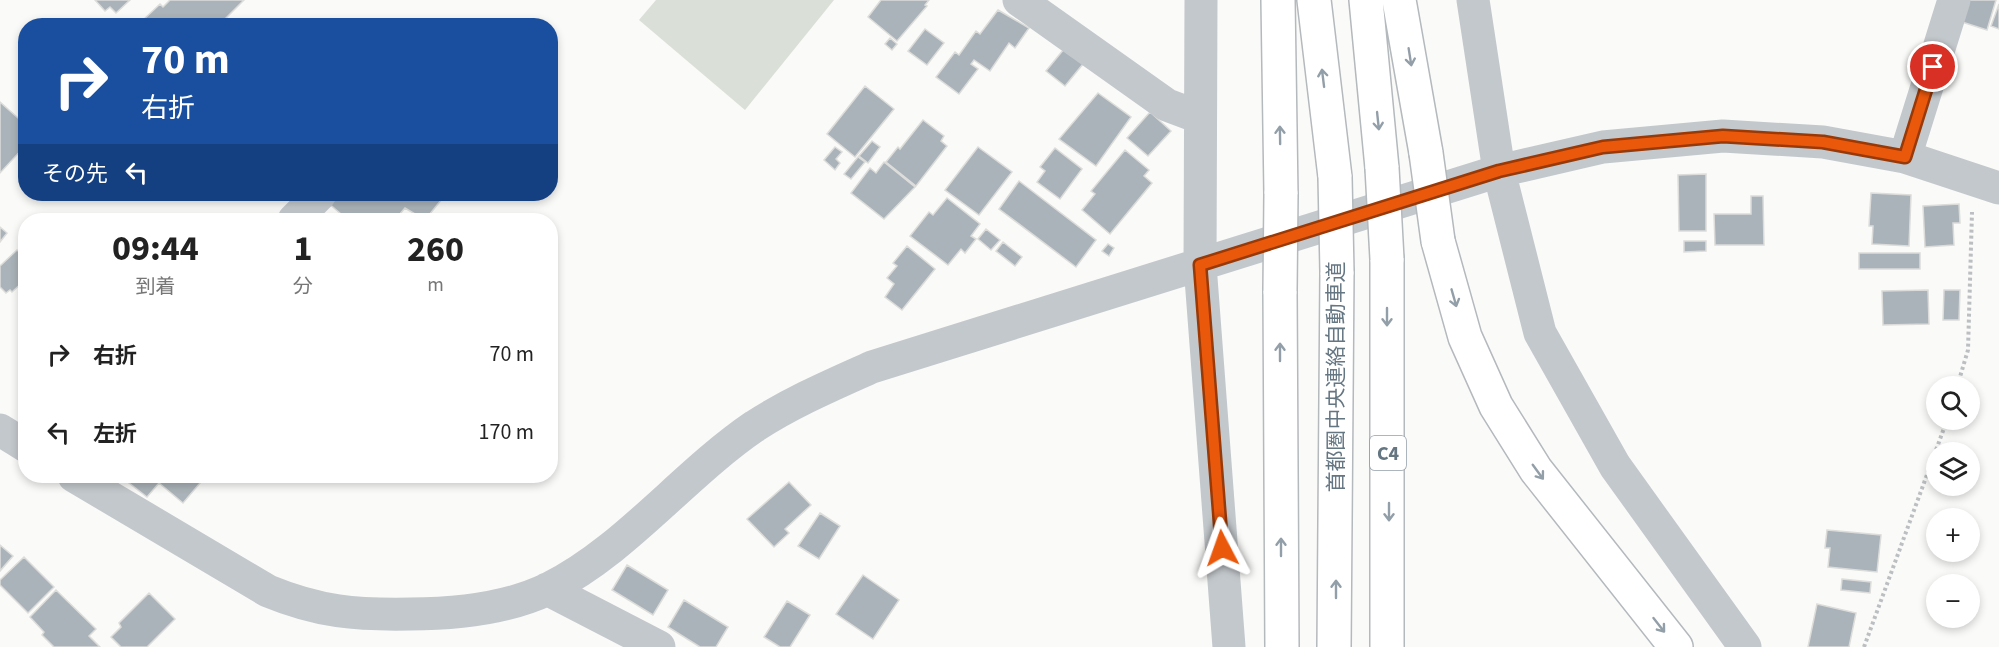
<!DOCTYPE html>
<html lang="ja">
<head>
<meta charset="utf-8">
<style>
  :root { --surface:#fff; --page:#f6f6f6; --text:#222; --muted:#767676 }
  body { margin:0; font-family:"Source Sans 3","Noto Sans JP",sans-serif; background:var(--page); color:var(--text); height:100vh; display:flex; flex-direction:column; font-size:22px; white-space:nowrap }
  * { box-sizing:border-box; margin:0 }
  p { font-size:20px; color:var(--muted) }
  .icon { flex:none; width:33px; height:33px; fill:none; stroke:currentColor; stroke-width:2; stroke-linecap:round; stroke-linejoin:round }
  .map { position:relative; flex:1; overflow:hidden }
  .panel { position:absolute; left:18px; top:213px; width:540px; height:270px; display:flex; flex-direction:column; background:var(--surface); border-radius:24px; box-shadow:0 3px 9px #0003 }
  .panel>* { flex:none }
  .hud { position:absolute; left:18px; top:18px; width:540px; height:183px; border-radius:24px; box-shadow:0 3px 9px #0003; background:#1a4fa0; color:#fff; overflow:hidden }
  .controls { position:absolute; left:1926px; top:376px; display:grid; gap:12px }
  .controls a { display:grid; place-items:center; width:54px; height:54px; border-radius:50%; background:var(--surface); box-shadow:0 3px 9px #0003; font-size:30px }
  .pin { position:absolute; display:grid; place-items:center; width:51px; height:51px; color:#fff; margin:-26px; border:3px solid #fff; border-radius:50%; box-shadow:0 2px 6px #0007 }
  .me { position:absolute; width:66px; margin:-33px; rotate:356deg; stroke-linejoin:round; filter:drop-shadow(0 0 4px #0008) }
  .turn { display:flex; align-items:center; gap:21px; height:126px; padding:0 24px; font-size:27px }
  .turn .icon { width:78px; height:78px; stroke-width:2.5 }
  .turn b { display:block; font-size:42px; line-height:51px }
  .then { display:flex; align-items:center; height:57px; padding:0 24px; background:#0003; gap:12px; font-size:22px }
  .eta { display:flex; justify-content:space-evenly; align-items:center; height:102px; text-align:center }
  .eta b { font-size:36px; font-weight:700; line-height:42px }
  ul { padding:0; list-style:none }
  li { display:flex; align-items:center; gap:18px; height:78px; padding:0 24px }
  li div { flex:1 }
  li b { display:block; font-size:22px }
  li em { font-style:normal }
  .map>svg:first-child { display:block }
  .green { fill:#dadfd7 }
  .building { fill:#aab3b9; stroke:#dcdcda; stroke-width:1.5 }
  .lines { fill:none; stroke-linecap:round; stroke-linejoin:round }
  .highway-casing { stroke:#b4b9bd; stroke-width:36 }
  .path { stroke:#bbbfc2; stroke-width:4; stroke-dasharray:3 3; stroke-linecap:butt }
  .minor { stroke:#c3c8cc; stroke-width:33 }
  .highway { stroke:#fff; stroke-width:33 }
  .highway-bridge-casing { stroke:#b4b9bd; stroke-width:36; stroke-linecap:butt }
  .highway-bridge { stroke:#fff; stroke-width:33 }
  .oneway { stroke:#939fa8 }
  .route-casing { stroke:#983908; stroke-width:15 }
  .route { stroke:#ea580c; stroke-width:10 }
  .labels { text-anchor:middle; stroke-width:6; stroke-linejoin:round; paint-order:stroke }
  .shield { fill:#fff; stroke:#939fa8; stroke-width:1.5 }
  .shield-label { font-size:20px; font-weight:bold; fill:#657683 }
  .street-label { font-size:21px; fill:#657683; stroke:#fff }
</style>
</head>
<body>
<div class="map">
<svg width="1999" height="647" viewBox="0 0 1999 647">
  <rect width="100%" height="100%" fill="#fafaf8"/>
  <path class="green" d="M656 0H834L745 110 639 20Z"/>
  <path class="building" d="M95 0H130L116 13 110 7 105 11Z
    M170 0H244L222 22 226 26H146L142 21 160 4 163 7Z
    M881 0H929L925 5 927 6 897 41 868 17Z
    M1969 0H1996L1987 30 1962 22Z
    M1999 4V29L1991 26Z
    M998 10 1029 28 1015 48 1009 43 990 71 974 60 971 64 978 69 959 94 936 77 955 52 959 55 976 31 980 34Z
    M925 29 944 43 927 65 908 51Z
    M890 38 897 44 892 50 885 44Z
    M1064 49 1083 64 1065 86 1046 71Z
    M865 86 894 109 855 157 827 134Z
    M1098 93 1131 117 1096 166 1059 139Z
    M0 102 26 125V145L0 173Z
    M1150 112 1171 131 1148 156 1127 138Z
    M923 120 944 136 941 141 947 146 916 186 886 162 898 147 900 149Z
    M872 141 880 147 868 163 859 156Z
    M835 147 842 152 836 159 840 163 835 170 824 160Z
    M978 147 1012 172 979 215 945 190Z
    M1055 148 1082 169 1060 199 1037 182 1045 171 1040 167Z
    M1125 150 1149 170 1144 176 1152 183 1110 234 1082 210 1095 194 1091 191Z
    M858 157 865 162 851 179 844 174Z
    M884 162 915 187 884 219 851 193 870 168 876 173Z
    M1706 174V231H1679L1678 175Z
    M1019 181 1096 240 1076 267 999 209Z
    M1871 193 1911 195 1909 246 1872 244 1873 226H1869Z
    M334 194H383L386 197 388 194H446L425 220 405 208 399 215 405 220H348L327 202Z
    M1751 196H1763L1764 245H1715L1714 214H1751Z
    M947 198 980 224 971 236 976 239 965 253 961 249 948 265 910 236 929 212 933 215Z
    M1959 204 1960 223H1953L1954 245 1925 247 1923 206Z
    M0 227 7 233 0 242Z
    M986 229 1000 240 991 250 978 239Z
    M1684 241H1706V251L1684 252Z
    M1003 242 1022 257 1015 266 996 251Z
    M1108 244 1114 248 1109 256 1102 251Z
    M907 246 935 269 902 310 885 297 894 284 887 278 897 266 893 263Z
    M17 250 26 258V279L12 292 10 290 6 293 0 287V266Z
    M1859 253H1920V269H1859Z
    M1928 290 1929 324 1883 325 1882 291Z
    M1944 290H1960L1959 320H1943Z
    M120 476H206L183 503 159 483 147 497Z
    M789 482 811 505 785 529 789 533 774 547 747 519Z
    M820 513 840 526 819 559 798 546Z
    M1827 530 1881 535 1877 572 1828 567 1830 548H1825Z
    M0 545 13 556 0 571Z
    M24 557 54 587 28 613 0 585V580Z
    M627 565 668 590 653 615 612 590Z
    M863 575 899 600 873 639 836 614Z
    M1842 579 1871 582 1870 593 1841 590Z
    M56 590 96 629 89 636 100 647H54L42 635 44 632 30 617Z
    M149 593 175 619 147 647H121L111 637 121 627 119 623Z
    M684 600 728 627 716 647H700L668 627Z
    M787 601 810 615 790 647H780L764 637Z
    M1817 604 1856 613 1849 647H1808Z"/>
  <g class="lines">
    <defs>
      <path id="highway" d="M1278 0 1281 194
        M1314 0 1335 177
        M1366 0 1382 168
        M1399 0 1426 153
        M1438 241 1465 337 1496 406 1536 470 1676 647
        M1387 259V647
        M1280 291 1282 647
        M1334 647 1337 272"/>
    </defs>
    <use href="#highway" class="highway-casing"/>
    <path class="path" d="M1957 387 1968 350 1972 212
      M1864 647 1947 420"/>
    <path class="minor" d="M1019 0 1167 105 1199 117
      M1201 0 1200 265 1229 647
      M1473 0 1499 171 1540 333 1615 466 1745 647
      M1905 157 1954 0
      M294 220 320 194
      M0 430 26 446
      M74 476 268 591C319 612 356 615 410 614 456 614 506 609 548 589 625 551 683 475 755 426 792 402 832 385 872 367L1499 171 1603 147 1723 136 1823 142 1905 157 1999 188
      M547 589 659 647"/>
    <use href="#highway" class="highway"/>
    <defs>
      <path id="highway-bridge" d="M1426 153 1438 241
        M1382 168 1387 259
        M1335 177 1337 272
        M1280 291 1281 194"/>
    </defs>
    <use href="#highway-bridge" class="highway-bridge-casing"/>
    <use href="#highway-bridge" class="highway-bridge"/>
  </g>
  <defs><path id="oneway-shaft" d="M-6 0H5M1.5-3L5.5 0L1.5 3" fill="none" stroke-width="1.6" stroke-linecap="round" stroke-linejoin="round" transform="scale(1.5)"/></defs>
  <g class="oneway">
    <use href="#oneway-shaft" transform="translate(1410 57) rotate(81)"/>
    <use href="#oneway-shaft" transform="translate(1323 78) rotate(-97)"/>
    <use href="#oneway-shaft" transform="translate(1378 121) rotate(84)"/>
    <use href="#oneway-shaft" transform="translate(1280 135) rotate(-91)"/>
    <use href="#oneway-shaft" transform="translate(1454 298) rotate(74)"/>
    <use href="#oneway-shaft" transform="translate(1387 317) rotate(90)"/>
    <use href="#oneway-shaft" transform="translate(1280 352) rotate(-90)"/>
    <use href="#oneway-shaft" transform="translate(1538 472) rotate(54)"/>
    <use href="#oneway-shaft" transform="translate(1389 512) rotate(90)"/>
    <use href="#oneway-shaft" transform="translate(1281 547) rotate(-90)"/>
    <use href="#oneway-shaft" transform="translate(1336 589) rotate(-90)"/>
    <use href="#oneway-shaft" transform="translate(1659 625) rotate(52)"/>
  </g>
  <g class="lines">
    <defs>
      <path id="route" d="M1222 548 1200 265 1499 171 1603 147 1723 136 1823 142 1905 157 1933 67"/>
    </defs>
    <use href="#route" class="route-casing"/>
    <use href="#route" class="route"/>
  </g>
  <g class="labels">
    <rect class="shield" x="1370" y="436" width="36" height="34" rx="4.5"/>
    <g class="shield-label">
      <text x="1388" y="460">C4</text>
    </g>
    <g class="street-label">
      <text transform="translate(1336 377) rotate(-90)" y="7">首都圏中央連絡自動車道</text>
    </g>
  </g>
</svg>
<div class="controls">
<a><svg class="icon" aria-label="search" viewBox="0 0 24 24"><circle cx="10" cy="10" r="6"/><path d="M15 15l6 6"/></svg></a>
<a><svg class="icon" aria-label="layers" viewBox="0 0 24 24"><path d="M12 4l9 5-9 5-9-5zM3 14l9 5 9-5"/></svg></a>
<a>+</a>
<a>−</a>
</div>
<div class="pin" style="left:1933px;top:67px;background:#d93025"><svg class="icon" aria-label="arrive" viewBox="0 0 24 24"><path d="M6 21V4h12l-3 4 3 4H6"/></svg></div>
<svg class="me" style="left:1222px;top:548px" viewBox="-20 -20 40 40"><path d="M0-17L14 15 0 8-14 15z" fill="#ea580c" stroke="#fff" stroke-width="4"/></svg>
<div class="hud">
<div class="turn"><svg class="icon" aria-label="right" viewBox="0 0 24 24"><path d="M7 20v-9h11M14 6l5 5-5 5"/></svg><div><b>70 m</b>右折</div></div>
<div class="then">その先<svg class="icon" aria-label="left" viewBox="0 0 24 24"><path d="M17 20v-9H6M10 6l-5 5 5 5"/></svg></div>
</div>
<section class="panel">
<div class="eta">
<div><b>09:44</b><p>到着</p></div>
<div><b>1</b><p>分</p></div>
<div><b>260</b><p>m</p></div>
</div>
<ul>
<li><svg class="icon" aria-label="right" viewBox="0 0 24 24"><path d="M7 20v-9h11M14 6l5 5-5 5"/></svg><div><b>右折</b></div><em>70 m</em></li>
<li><svg class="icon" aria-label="left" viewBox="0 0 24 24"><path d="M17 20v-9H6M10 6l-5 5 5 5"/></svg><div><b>左折</b></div><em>170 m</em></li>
</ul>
</section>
</div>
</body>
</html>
